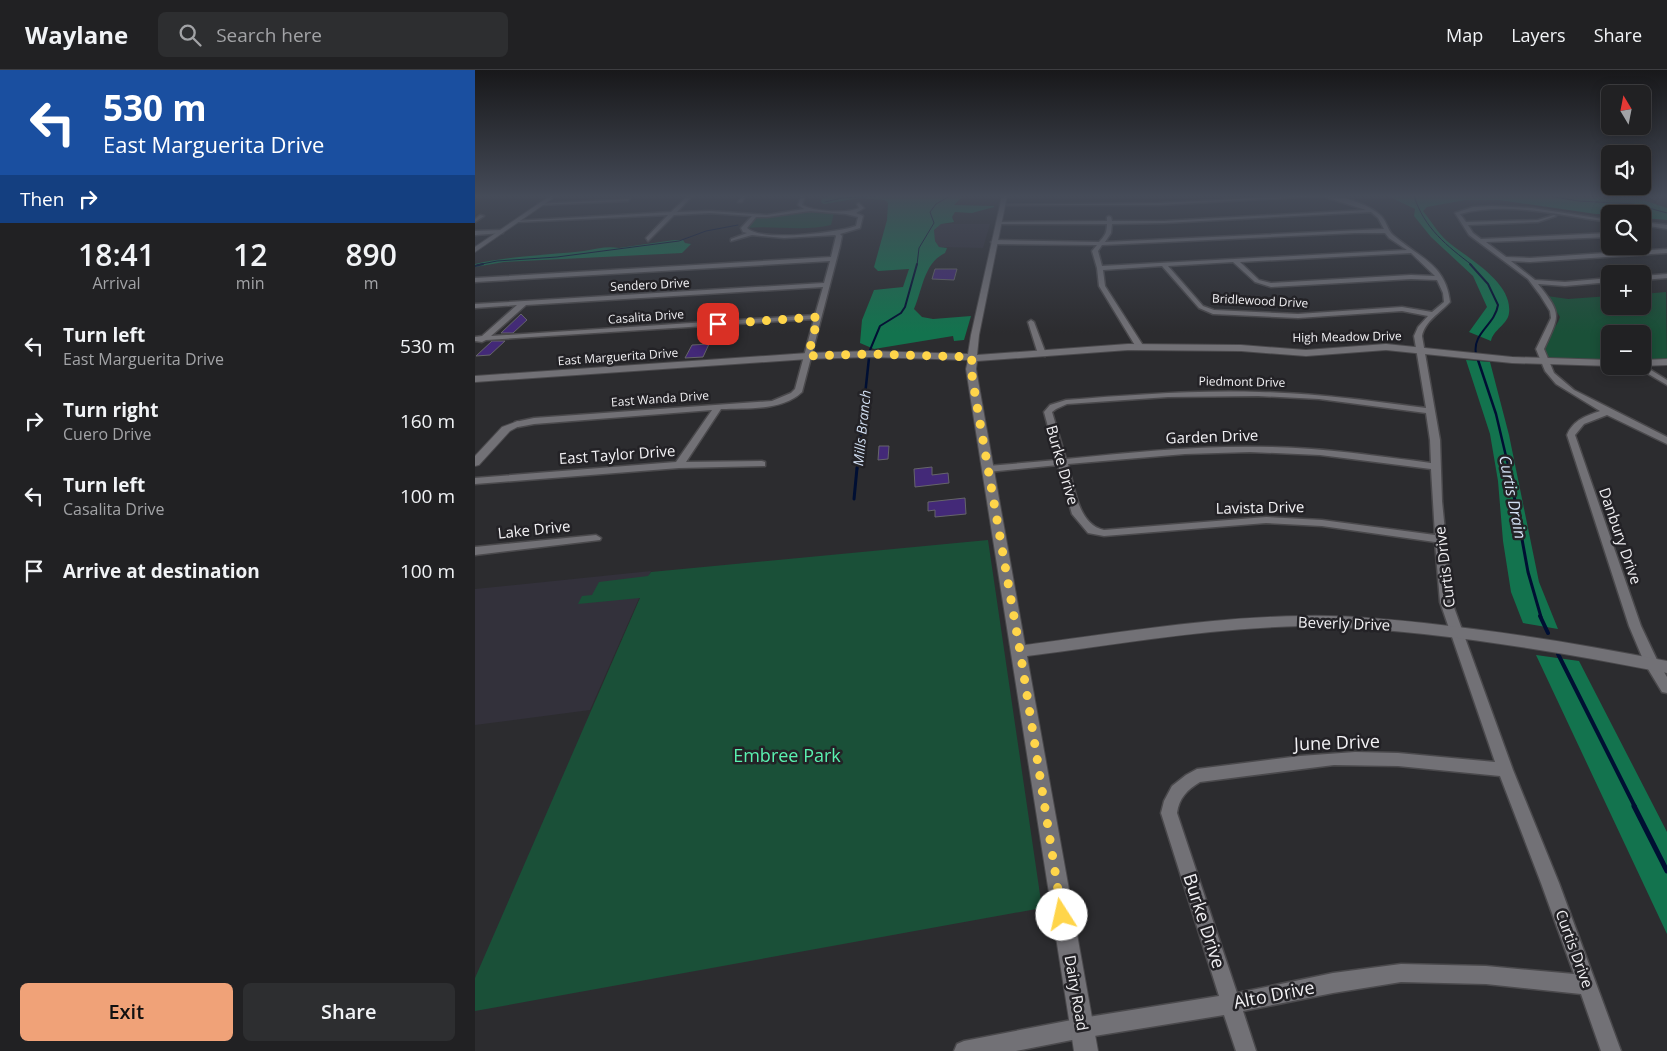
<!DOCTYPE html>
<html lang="en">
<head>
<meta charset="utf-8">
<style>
  :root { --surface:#212123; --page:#2d2e30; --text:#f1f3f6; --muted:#a2a3a6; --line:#3e3e41; --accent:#f0a278 }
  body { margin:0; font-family:"Open Sans",sans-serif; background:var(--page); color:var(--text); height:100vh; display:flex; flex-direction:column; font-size:19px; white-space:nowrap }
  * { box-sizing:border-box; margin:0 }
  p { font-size:16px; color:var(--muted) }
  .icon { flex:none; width:28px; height:28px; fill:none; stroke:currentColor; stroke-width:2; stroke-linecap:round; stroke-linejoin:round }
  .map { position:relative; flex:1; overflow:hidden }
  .panel { display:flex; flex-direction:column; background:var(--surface); width:475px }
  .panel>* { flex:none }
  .guide { background:#1a4fa0; color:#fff; overflow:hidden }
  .needle { width:32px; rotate:350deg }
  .buttons { position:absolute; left:1126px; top:15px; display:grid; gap:10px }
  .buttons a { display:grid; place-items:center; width:50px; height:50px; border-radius:8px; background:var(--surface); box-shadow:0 2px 12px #0003,0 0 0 1px var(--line); font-size:25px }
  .pin { position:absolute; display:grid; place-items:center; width:42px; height:42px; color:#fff; margin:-21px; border-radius:10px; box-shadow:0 2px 8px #0006 }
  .me { position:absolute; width:55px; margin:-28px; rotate:350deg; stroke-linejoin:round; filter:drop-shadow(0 0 4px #0008) }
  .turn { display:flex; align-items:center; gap:18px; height:105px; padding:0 20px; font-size:22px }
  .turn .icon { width:65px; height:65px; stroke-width:2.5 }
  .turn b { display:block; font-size:35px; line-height:42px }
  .then { display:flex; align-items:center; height:48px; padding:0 20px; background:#0003; gap:10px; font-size:19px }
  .eta { display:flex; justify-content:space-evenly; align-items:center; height:85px; text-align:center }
  .eta b { font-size:30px; font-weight:600; line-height:35px }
  .cta { display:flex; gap:10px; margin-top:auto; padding:10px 20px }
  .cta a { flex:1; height:58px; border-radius:8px; background:var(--accent); color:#111; font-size:20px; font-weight:600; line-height:58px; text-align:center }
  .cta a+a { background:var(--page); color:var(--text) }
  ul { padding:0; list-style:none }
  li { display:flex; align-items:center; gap:15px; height:75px; padding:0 20px }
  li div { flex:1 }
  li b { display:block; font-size:19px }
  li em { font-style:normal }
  header { display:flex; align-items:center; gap:30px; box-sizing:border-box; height:70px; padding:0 25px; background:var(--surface); border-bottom:1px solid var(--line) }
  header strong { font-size:24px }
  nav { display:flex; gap:28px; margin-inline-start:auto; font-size:18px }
  .search { width:350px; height:45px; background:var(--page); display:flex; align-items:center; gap:12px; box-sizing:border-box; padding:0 18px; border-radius:8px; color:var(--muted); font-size:19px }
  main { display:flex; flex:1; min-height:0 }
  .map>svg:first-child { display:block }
  .built { fill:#33313b }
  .green { fill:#1a5038 }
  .forest { fill:#13734e }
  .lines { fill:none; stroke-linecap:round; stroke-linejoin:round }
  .stream-far5 { stroke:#000f33; stroke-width:1 }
  .stream-far4 { stroke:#000f33; stroke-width:2 }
  .stream-far3 { stroke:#000f33; stroke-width:2.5 }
  .stream-far2 { stroke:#000f33; stroke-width:3 }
  .stream-far1 { stroke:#000f33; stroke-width:4 }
  .stream { stroke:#000f33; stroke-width:5 }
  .building { fill:#432978; stroke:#66656a }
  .minor-casing { stroke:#4a494c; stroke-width:3 }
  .tertiary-casing { stroke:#4a494c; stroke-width:2 }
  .minor { fill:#727176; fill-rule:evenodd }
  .tertiary { fill:#727176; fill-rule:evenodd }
  .route { stroke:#ffd54a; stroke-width:9; stroke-dasharray:0 16.2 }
  .labels { text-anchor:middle; stroke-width:5; stroke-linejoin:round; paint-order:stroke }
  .far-street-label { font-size:12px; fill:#f2f1f4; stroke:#232226 }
  .far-water-label { font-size:14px; font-style:italic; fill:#d1dff3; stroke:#232226 }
  .street-label { font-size:15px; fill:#f2f1f4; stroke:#232226 }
  .water-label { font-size:16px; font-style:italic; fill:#d1dff3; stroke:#232226 }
  .near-street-label { font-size:18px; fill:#f2f1f4; stroke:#232226 }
  .near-park-label { font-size:18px; fill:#5af1b0; stroke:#232226 }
</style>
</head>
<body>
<header>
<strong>Waylane</strong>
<div class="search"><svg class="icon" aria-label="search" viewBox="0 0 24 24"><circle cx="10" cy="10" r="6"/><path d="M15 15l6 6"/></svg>Search here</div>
<nav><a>Map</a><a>Layers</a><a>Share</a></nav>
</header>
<main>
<section class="panel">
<div class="guide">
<div class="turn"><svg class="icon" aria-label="left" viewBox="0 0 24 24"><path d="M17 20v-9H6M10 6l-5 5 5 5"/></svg><div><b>530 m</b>East Marguerita Drive</div></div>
<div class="then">Then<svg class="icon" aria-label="right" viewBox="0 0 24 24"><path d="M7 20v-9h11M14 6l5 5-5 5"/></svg></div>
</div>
<div class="eta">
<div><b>18:41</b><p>Arrival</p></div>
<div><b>12</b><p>min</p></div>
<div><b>890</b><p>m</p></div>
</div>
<ul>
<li><svg class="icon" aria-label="left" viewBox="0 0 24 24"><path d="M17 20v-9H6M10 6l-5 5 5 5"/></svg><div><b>Turn left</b><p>East Marguerita Drive</p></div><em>530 m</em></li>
<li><svg class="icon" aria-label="right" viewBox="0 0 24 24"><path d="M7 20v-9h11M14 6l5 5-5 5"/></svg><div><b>Turn right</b><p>Cuero Drive</p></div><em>160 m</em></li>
<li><svg class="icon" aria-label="left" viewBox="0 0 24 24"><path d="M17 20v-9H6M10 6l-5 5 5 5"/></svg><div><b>Turn left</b><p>Casalita Drive</p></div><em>100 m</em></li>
<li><svg class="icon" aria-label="arrive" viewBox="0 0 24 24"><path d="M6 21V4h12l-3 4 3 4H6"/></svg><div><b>Arrive at destination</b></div><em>100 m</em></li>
</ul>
<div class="cta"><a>Exit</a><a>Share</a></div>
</section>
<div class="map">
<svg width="1192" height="981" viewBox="0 0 1192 981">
  <rect width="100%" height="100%" fill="#2c2c2f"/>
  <path class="built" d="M465 154H515L508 178 464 177 460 171 459 160Z
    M176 501 115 640 0 655V519Z"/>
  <path class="green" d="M332 141 359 143 356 155C328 162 299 155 271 158L281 148Z
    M1191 222 1192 290H1168V264H1135V290H1080L1075 288 1069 283C1068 269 1081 260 1085 247L1072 226 1093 229 1135 226V236H1168V224Z
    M513 470 567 838 0 941V908L165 528 103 534 107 526 117 525 124 512 173 506 176 502Z"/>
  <path class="forest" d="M355 126H484L487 127 479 135 519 136V137L497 143 480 142 477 147 479 152 466 154 459 160 460 171 464 177 472 178 470 183C449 193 448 218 439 239L447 247 458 249 496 246 489 270 479 271 478 266 399 279 385 273 387 250 399 220 428 217 434 199 403 201 399 197 412 150 413 133 410 130 385 128 349 134 346 132 347 128Z
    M913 126 1159 127 1192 138V150L1168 148V144H1121L1024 130H990L952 137 948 141C956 151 963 163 972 171 992 188 1038 212 1034 243 1033 254 1018 260 1016 271L994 262 1012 237 998 206 956 167 939 146 940 139Z
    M199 170H208L210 173 216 174 207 183 29 192 0 197V194C36 186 72 185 109 181 121 179 132 176 144 178Z
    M991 290 1015 292 1034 365 1064 512 1083 559 1048 553 1036 522 1028 471 1023 411 1015 364Z
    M1061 585 1104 591 1192 762V864Z"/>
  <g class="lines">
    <path class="stream-far5" d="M939 126C949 158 972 176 997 195
      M1074 126 1103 131 1159 134 1192 143
      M350 132 367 128 402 126
      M2 195 22 191 82 187 204 171 231 161 263 155
      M442 195 444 178 459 153 455 142 461 134 475 126"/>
    <path class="stream-far4" d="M995 194 1013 214 1023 235C1020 255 997 263 1001 284
      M0 196 8 194
      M395 280 405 256 426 243 430 237 442 194"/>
    <path class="stream-far3" d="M1003 290 1021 344 1034 399
      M382 399 394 288"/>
    <path class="stream-far2" d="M1034 398 1053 502 1066 547
      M379 429 382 398"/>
    <path class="stream-far1" d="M1065 546 1073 563
      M1083 584 1160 737"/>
    <path class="stream" d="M1159 736 1192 801"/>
  </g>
  <path class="building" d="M460 199H482L479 210 457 209Z
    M46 244 52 250 38 263H26Z
    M17 271H30L15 285 1 286Z
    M234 274 228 287 210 288 217 275Z
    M404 376H414L413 389 403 390Z
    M457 397V405L473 403 474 413 440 417 439 399Z
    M490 428 491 444 460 447V440L453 441V432Z"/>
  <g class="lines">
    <defs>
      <path id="minor" d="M213 126H217L202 142 235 141 292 145 329 139 323 135 326 126H330L327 135C341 142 371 144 384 138L382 134 384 133 389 138 381 143 388 146 385 158 365 164 367 166 365 176 327 322C308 341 271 338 246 339L211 392 287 391 290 392V396L204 398 0 414V408L201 392 237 340 59 354 43 357 39 354 40 352 59 348 297 331 316 323 320 319 339 249 11 270 7 272 0 271V267L7 266 42 235 0 238V234L349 213 355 191 0 212V208L356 187 361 166 360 165 309 168 277 165 256 171V169L272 163 268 162 266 158 277 146 235 143 199 145 173 171 171 168 193 145 42 152 40 151 196 142ZM335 141 371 144 383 147 381 156C361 163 286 172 272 158L281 147H292ZM348 217 340 245 16 266 51 235Z
        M267 126H271L267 132H263Z
        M823 126H843L684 135H525L684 133Z
        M847 126C862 124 896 134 907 147 912 153 913 161 918 165 943 187 971 194 975 232 965 243 950 251 947 266L965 370 967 431 977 532 1038 700 1084 813 1146 981H1126L1106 924 1011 914 926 912 858 923 768 941 781 981H761L749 945 607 968 541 981H479L482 974 489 971 607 948 744 926 686 743 689 731 697 716 711 705 722 699 825 686 880 682 923 683 1020 692 965 532 960 472 847 456 791 453 629 466 613 463 597 444 583 395 513 402 508 399 513 396 582 390 569 342 575 335 591 330C655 325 720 320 784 322 840 323 895 331 951 338L939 266 943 257 953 246 927 241 823 248 738 244 724 238 687 196 628 200 630 216 669 277 665 279 661 277 624 216 622 198 617 181 622 175 519 174 516 172 519 170 624 172C630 166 632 162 632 154H522L524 152 632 151V147L634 146 636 147 637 151H689L891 140ZM896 142 903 148 909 159 630 172 636 163 637 154 689 153ZM880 163H910L914 168 932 180 627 196 623 181 627 175ZM936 183 960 206 936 205 796 213 784 210 765 192ZM758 192 780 212 796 217 936 209 962 210 968 223 969 232 957 242 927 237 823 244 739 240 728 236 693 196ZM783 326 844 329 951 343 955 370 956 393C903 386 850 378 797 377 728 375 659 382 591 389L577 342 581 339 592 334 693 327ZM775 382 845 385 956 399 960 465 847 450 791 447 629 460C603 455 599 416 593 394L710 384ZM859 695 923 696 1025 706 1066 813 1099 904 1011 896 926 894 858 903 762 923 702 743C704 728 712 720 725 712Z
        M155 129 153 131 65 135 63 134Z
        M1017 136 1057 138 1135 150V152C1086 146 1034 131 985 144L991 152 1063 150 1079 145 1081 146 1063 152 993 155 998 163 1006 169 1135 163V167L1011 172 1031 187 1055 188 1192 179V183L1055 192 1036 191 1060 210 1090 212 1135 208V212L1090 216 1063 214C1088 245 1084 245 1069 279L1079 303 1099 320 1192 367V374L1132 345 1109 354 1100 365 1166 556 1183 592 1192 607V623L1187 622 1170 594 1154 556 1092 365C1098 350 1111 346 1125 341L1081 314 1070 301 1061 279 1076 248 1075 241 1065 225 1053 209 994 165 980 143 998 137Z
        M5 145 9 146 0 152V149Z
        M1168 152 1192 155V159L1168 155Z
        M26 160 28 163 0 165V161Z
        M1192 204V208L1168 210V206Z
        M556 250 559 252 571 284 570 286 563 284 553 252Z
        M1168 295 1192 310V315L1160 296Z
        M121 465 126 468 125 470 0 485V477Z"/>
      <path id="tertiary" d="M75 126H81L0 182V177Z
        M527 126H532L504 265 502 285 653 274 766 275 831 280 911 274 1037 287 1135 290V296L1037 293 911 280 831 286 766 281 653 280 502 291 501 299 550 575C643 563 735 547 828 546 869 545 909 549 949 553 1031 562 1112 575 1192 591V603C1111 587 1030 573 949 564 909 560 868 556 828 556 735 558 644 574 552 586L623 981H599L491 299 493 290 394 287 333 289 0 312V306L333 283 394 281 493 284 496 265Z
        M1192 289V295L1168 296V290Z
        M43 351 48 354 35 361 4 395 0 396V386L27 357Z"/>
    </defs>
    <use href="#minor" class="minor-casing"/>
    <use href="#tertiary" class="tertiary-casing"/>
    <use href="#minor" class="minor"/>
    <use href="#tertiary" class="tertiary"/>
  </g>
  <linearGradient id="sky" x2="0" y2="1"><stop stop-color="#18181a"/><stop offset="0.48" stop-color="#454b58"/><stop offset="1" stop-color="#454b58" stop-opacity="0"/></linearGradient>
  <rect width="1192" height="263" fill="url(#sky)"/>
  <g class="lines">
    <path class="route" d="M243 254 343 247 333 286 394 284 497 287 496 299 501 330 545 581 587 845"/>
  </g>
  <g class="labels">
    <g class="far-street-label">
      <text transform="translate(175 215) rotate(-3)" y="4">Sendero Drive</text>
      <text transform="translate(785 231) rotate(3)" y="4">Bridlewood Drive</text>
      <text transform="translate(171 247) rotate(-4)" y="4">Casalita Drive</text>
      <text transform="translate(872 267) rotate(-1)" y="4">High Meadow Drive</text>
      <text transform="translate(143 287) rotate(-4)" y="4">East Marguerita Drive</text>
      <text transform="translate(767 312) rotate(1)" y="4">Piedmont Drive</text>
      <text transform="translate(185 329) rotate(-4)" y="4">East Wanda Drive</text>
    </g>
    <g class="far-water-label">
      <text transform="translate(387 358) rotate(-84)" y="5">Mills Branch</text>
    </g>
    <g class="street-label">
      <text transform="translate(737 367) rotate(-2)" y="5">Garden Drive</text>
      <text transform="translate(142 385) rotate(-4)" y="5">East Taylor Drive</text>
      <text transform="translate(587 395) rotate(74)" y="5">Burke Drive</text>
      <text transform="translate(785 438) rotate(-1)" y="5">Lavista Drive</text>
      <text transform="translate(59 460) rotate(-6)" y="5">Lake Drive</text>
      <text transform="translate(1145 466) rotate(71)" y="5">Danbury Drive</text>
      <text transform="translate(970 497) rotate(-97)" y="5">Curtis Drive</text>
      <text transform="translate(869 554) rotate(2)" y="5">Beverly Drive</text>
      <text transform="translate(1099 879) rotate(70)" y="5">Curtis Drive</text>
      <text transform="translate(601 923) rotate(80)" y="5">Dairy Road</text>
    </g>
    <g class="water-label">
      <text transform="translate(1038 427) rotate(79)" y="6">Curtis Drain</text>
    </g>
    <g class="near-street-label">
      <text transform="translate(862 673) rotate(-2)" y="6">June Drive</text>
      <text transform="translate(729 851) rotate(72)" y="6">Burke Drive</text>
      <text transform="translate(799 925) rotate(-11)" y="6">Alto Drive</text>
    </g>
    <g class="near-park-label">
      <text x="312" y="692">Embree Park</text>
    </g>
  </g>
</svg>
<div class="buttons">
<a><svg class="needle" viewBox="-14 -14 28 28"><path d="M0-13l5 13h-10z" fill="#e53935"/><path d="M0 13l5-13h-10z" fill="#a2a3a6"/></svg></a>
<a><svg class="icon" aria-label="sound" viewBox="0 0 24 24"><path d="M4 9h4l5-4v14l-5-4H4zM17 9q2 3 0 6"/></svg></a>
<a><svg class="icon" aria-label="search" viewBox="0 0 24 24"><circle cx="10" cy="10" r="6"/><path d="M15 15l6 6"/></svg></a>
<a>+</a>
<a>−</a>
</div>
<div class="pin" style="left:243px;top:254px;background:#d93025"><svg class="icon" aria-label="arrive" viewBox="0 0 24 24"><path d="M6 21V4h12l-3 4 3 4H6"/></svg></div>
<svg class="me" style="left:587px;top:845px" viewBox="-20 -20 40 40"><circle r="19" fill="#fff"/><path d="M0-13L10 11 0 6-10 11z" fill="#ffd54a"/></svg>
</div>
</main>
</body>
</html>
